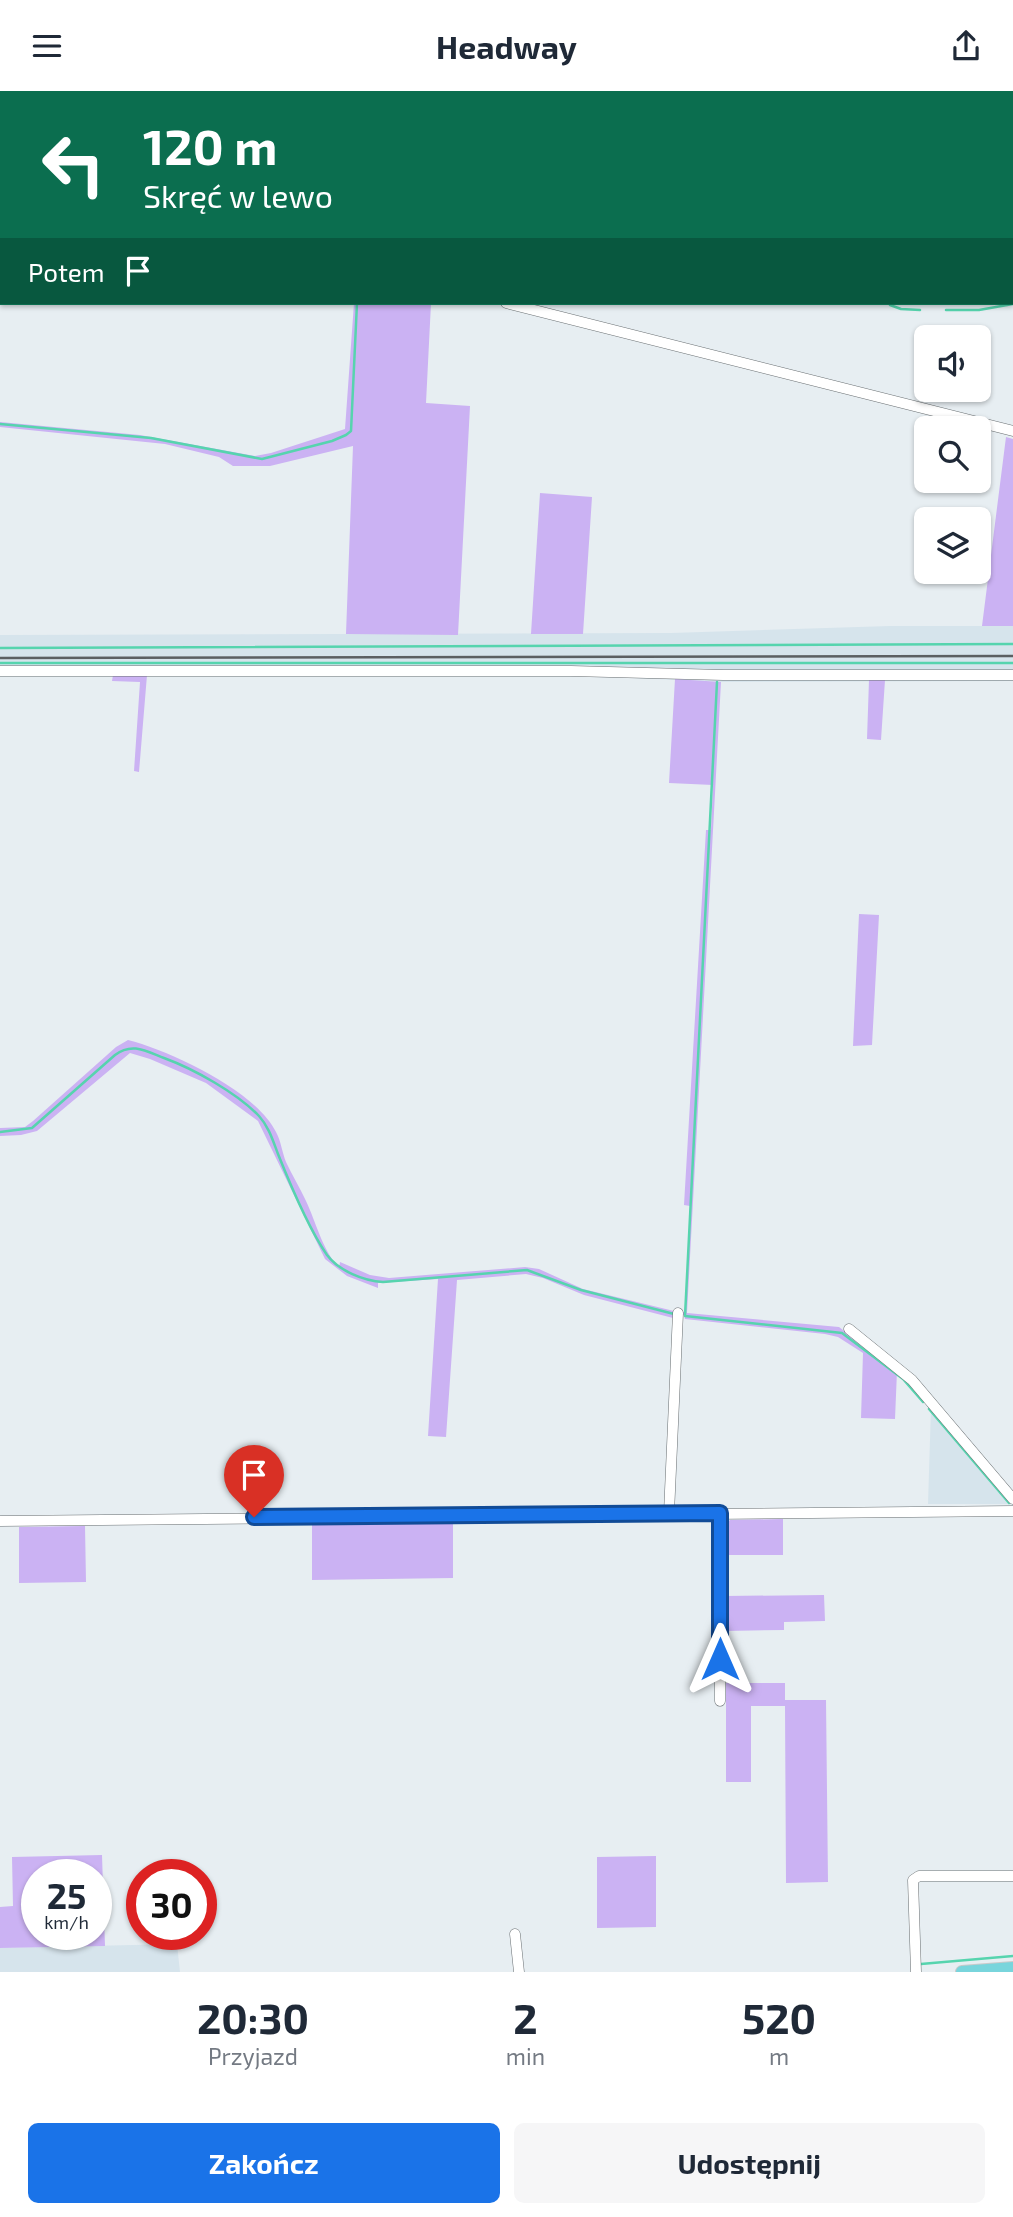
<!DOCTYPE html>
<html lang="pl">
<head>
<meta charset="utf-8">
<style>
  :root { --surface:#fff; --page:#f6f6f7; --text:#1f2937; --muted:#747a83; --accent:#1a73e8 }
  body { margin:0; font-family:"Exo 2",sans-serif; background:var(--page); color:var(--text); height:100vh; display:flex; flex-direction:column; font-size:26px; white-space:nowrap }
  * { box-sizing:border-box; margin:0 }
  p { font-size:23px; color:var(--muted) }
  .icon { flex:none; width:38px; height:38px; fill:none; stroke:currentColor; stroke-width:2; stroke-linecap:round; stroke-linejoin:round }
  .map { position:relative; height:1881px; overflow:hidden }
  .drawer { display:flex; flex-direction:column; background:var(--surface); flex:1 }
  .drawer>* { flex:none }
  .banner { position:absolute; left:0px; top:0px; width:1013px; height:214px; box-shadow:0 2px 5px #0004; background:#0b6e4f; color:#fff; overflow:hidden }
  .controls { position:absolute; left:914px; top:234px; display:grid; gap:14px }
  .controls a { display:grid; place-items:center; width:77px; height:77px; border-radius:10px; background:var(--surface); box-shadow:0 2px 5px #0004; font-size:35px }
  .speed { position:absolute; left:21px; top:1768px; display:flex; gap:14px; font-size:35px; font-weight:700; text-align:center }
  .speed>* { display:grid; place-content:center; width:91px; height:91px; border-radius:50%; background:var(--surface); box-shadow:0 2px 5px #0004; line-height:1 }
  .speed small { font-size:18px; font-weight:400 }
  .speed .limit { border:10px solid #d22; background:#fff; color:#111 }
  .pin { position:absolute; display:grid; place-items:center; width:60px; height:60px; color:#fff; margin:-72px -30px; border-radius:50% 50% 50% 0; rotate:-45deg; box-shadow:0 0 7px #0007 }
  .pin .icon { rotate:45deg }
  .me { position:absolute; width:77px; margin:-38px; rotate:0deg; stroke-linejoin:round; filter:drop-shadow(0 0 5px #0008) }
  .turn { display:flex; align-items:center; gap:24px; height:147px; padding:0 28px; font-size:32px }
  .turn .icon { width:91px; height:91px; stroke-width:2.5 }
  .turn b { display:block; font-size:49px; line-height:60px }
  .then { display:flex; align-items:center; height:66px; padding:0 28px; background:#0003; gap:14px; font-size:26px }
  .eta { display:flex; justify-content:space-evenly; align-items:center; height:119px; text-align:center }
  .eta b { font-size:42px; font-weight:700; line-height:49px }
  .primary-button { display:flex; gap:14px; margin-top:auto; padding:14px 28px }
  .primary-button a { flex:1; height:80px; border-radius:10px; background:var(--accent); color:#fff; font-size:28px; font-weight:700; line-height:80px; text-align:center }
  .primary-button a+a { background:var(--page); color:var(--text) }
  header { display:flex; justify-content:space-between; align-items:center; height:91px; padding:0 28px; background:var(--surface); font-size:32px; font-weight:700 }
  .map>svg:first-child { display:block }
  .built { fill:#d6e4ec }
  .green { fill:#cbb2f3; fill-rule:evenodd }
  .lines { fill:none; stroke-linecap:round; stroke-linejoin:round }
  .stream { stroke:#56d4ae; stroke-width:2.5 }
  .minor-casing { stroke:#686e71; stroke-width:11 }
  .major-casing { stroke:#c9caca; stroke-width:14 }
  .minor { stroke:#fff; stroke-width:10 }
  .major { stroke:#79d5dc; stroke-width:12 }
  .rail { stroke:#5b5f62; stroke-width:2.5 }
  .route-casing { stroke:#114b97; stroke-width:18 }
  .route { stroke:#1a73e8; stroke-width:12 }
</style>
</head>
<body>
<header><svg class="icon" aria-label="menu" viewBox="0 0 24 24"><path d="M4 6h16M4 12h16M4 18h16"/></svg>Headway<svg class="icon" aria-label="share" viewBox="0 0 24 24"><path d="M12 15V3M7 8l5-5 5 5M5 13v7h14v-7"/></svg></header>
<div class="map">
<svg width="1013" height="1881" viewBox="0 0 1013 1881">
  <rect width="100%" height="100%" fill="#e7eef2"/>
  <path class="built" d="M890 535H1013V590L721 591 568 584H0V544L671 542Z
    M931 1317 956 1346 1012 1413H928Z
    M177 1853 180 1881H0V1857Z"/>
  <path class="green" d="M626 0H1013V2H626Z
    M354 212H431L426 312 470 315 458 544 346 543 353 355 270 375H233L219 366 165 353 0 336V331L140 344 255 365 271 362 345 338Z
    M1006 346 1013 348V535H982Z
    M540 402 592 406 583 543H531Z
    M113 584H147L139 681 134 680 140 591 112 590Z
    M675 588 721 591 687 1222 839 1236 897 1280 895 1328 861 1327 863 1262 838 1246 825 1243 685 1228 684 1224H681V1221H685L690 1115 684 1114 706 739H711L713 694 669 692Z
    M869 589H885L881 649 867 648Z
    M859 823 879 824 872 954 853 955Z
    M128 949C171 960 256 1000 276 1041 281 1050 282 1061 286 1071 292 1084 300 1097 306 1110 316 1131 322 1158 339 1177L340 1171 370 1184 389 1187 525 1176 539 1178 583 1198 674 1220 673 1227 584 1204 543 1187 526 1183 457 1189 446 1346 428 1345 438 1188 378 1192V1197L347 1185 325 1168 258 1030 206 992 150 968 130 962 37 1040 21 1044 0 1045V1037L25 1036 33 1030 116 956Z
    M453 1427V1487L312 1489V1432L407 1431 408 1428Z
    M783 1428V1464H724V1435L730 1429Z
    M85 1435 86 1491 19 1492V1436Z
    M824 1504 825 1530 784 1531V1539L725 1540V1505Z
    M726 1592H785V1609H826L828 1791 786 1792 785 1615H751V1691H726Z
    M102 1764 105 1855 0 1857V1816L13 1815 12 1766ZM37 1783H96V1843H37Z
    M656 1765V1836L597 1837V1766Z"/>
  <g class="lines">
    <path class="stream" d="M890 214 901 218 920 219
      M946 219H979L1013 213
      M0 333 151 347 262 368 332 350 346 344 351 340 357 212
      M0 557 1013 553
      M0 572H1013
      M0 1041 32 1037 115 964C132 951 146 960 164 967 194 978 237 1002 259 1025 269 1036 273 1050 278 1063 290 1093 309 1138 327 1164 339 1180 364 1190 383 1191L527 1179 581 1199 674 1223
      M685 1225 717 591
      M685 1225 842 1242 903 1288 923 1311
      M929 1318 1009 1412
      M921 1873 1013 1865"/>
    <defs>
      <path id="minor" d="M0 95H2
        M506 212 1013 340
        M0 580H571L723 584H1013
        M849 1238 912 1289 1013 1408
        M669 1422 678 1222
        M720 1422V1610
        M0 1430 1013 1420
        M515 1843 519 1881
        M916 1881 913 1789 919 1785H1013"/>
      <path id="major" d="M962 1881 1013 1877"/>
    </defs>
    <use href="#minor" class="minor-casing"/>
    <use href="#major" class="major-casing"/>
    <use href="#minor" class="minor"/>
    <use href="#major" class="major"/>
    <path class="rail" d="M0 567 1013 565"/>
  </g>
  <g class="lines">
    <defs>
      <path id="route" d="M254 1426 720 1422V1568"/>
    </defs>
    <use href="#route" class="route-casing"/>
    <use href="#route" class="route"/>
  </g>
</svg>
<div class="controls">
<a><svg class="icon" aria-label="sound" viewBox="0 0 24 24"><path d="M4 9h4l5-4v14l-5-4H4zM17 9q2 3 0 6"/></svg></a>
<a><svg class="icon" aria-label="search" viewBox="0 0 24 24"><circle cx="10" cy="10" r="6"/><path d="M15 15l6 6"/></svg></a>
<a><svg class="icon" aria-label="layers" viewBox="0 0 24 24"><path d="M12 4l9 5-9 5-9-5zM3 14l9 5 9-5"/></svg></a>
</div>
<div class="speed"><div>25<small>km/h</small></div><div class="limit">30</div></div>
<div class="pin" style="left:254px;top:1426px;background:#d93025"><svg class="icon" aria-label="arrive" viewBox="0 0 24 24"><path d="M6 21V4h12l-3 4 3 4H6"/></svg></div>
<svg class="me" style="left:720px;top:1568px" viewBox="-20 -20 40 40"><path d="M0-17L14 15 0 8-14 15z" fill="#1a73e8" stroke="#fff" stroke-width="4"/></svg>
<div class="banner">
<div class="turn"><svg class="icon" aria-label="left" viewBox="0 0 24 24"><path d="M17 20v-9H6M10 6l-5 5 5 5"/></svg><div><b>120 m</b>Skręć w lewo</div></div>
<div class="then">Potem<svg class="icon" aria-label="arrive" viewBox="0 0 24 24"><path d="M6 21V4h12l-3 4 3 4H6"/></svg></div>
</div>
</div>
<section class="drawer">
<div class="eta">
<div><b>20:30</b><p>Przyjazd</p></div>
<div><b>2</b><p>min</p></div>
<div><b>520</b><p>m</p></div>
</div>
<div class="primary-button"><a>Zakończ</a><a>Udostępnij</a></div>
</section>
</body>
</html>
